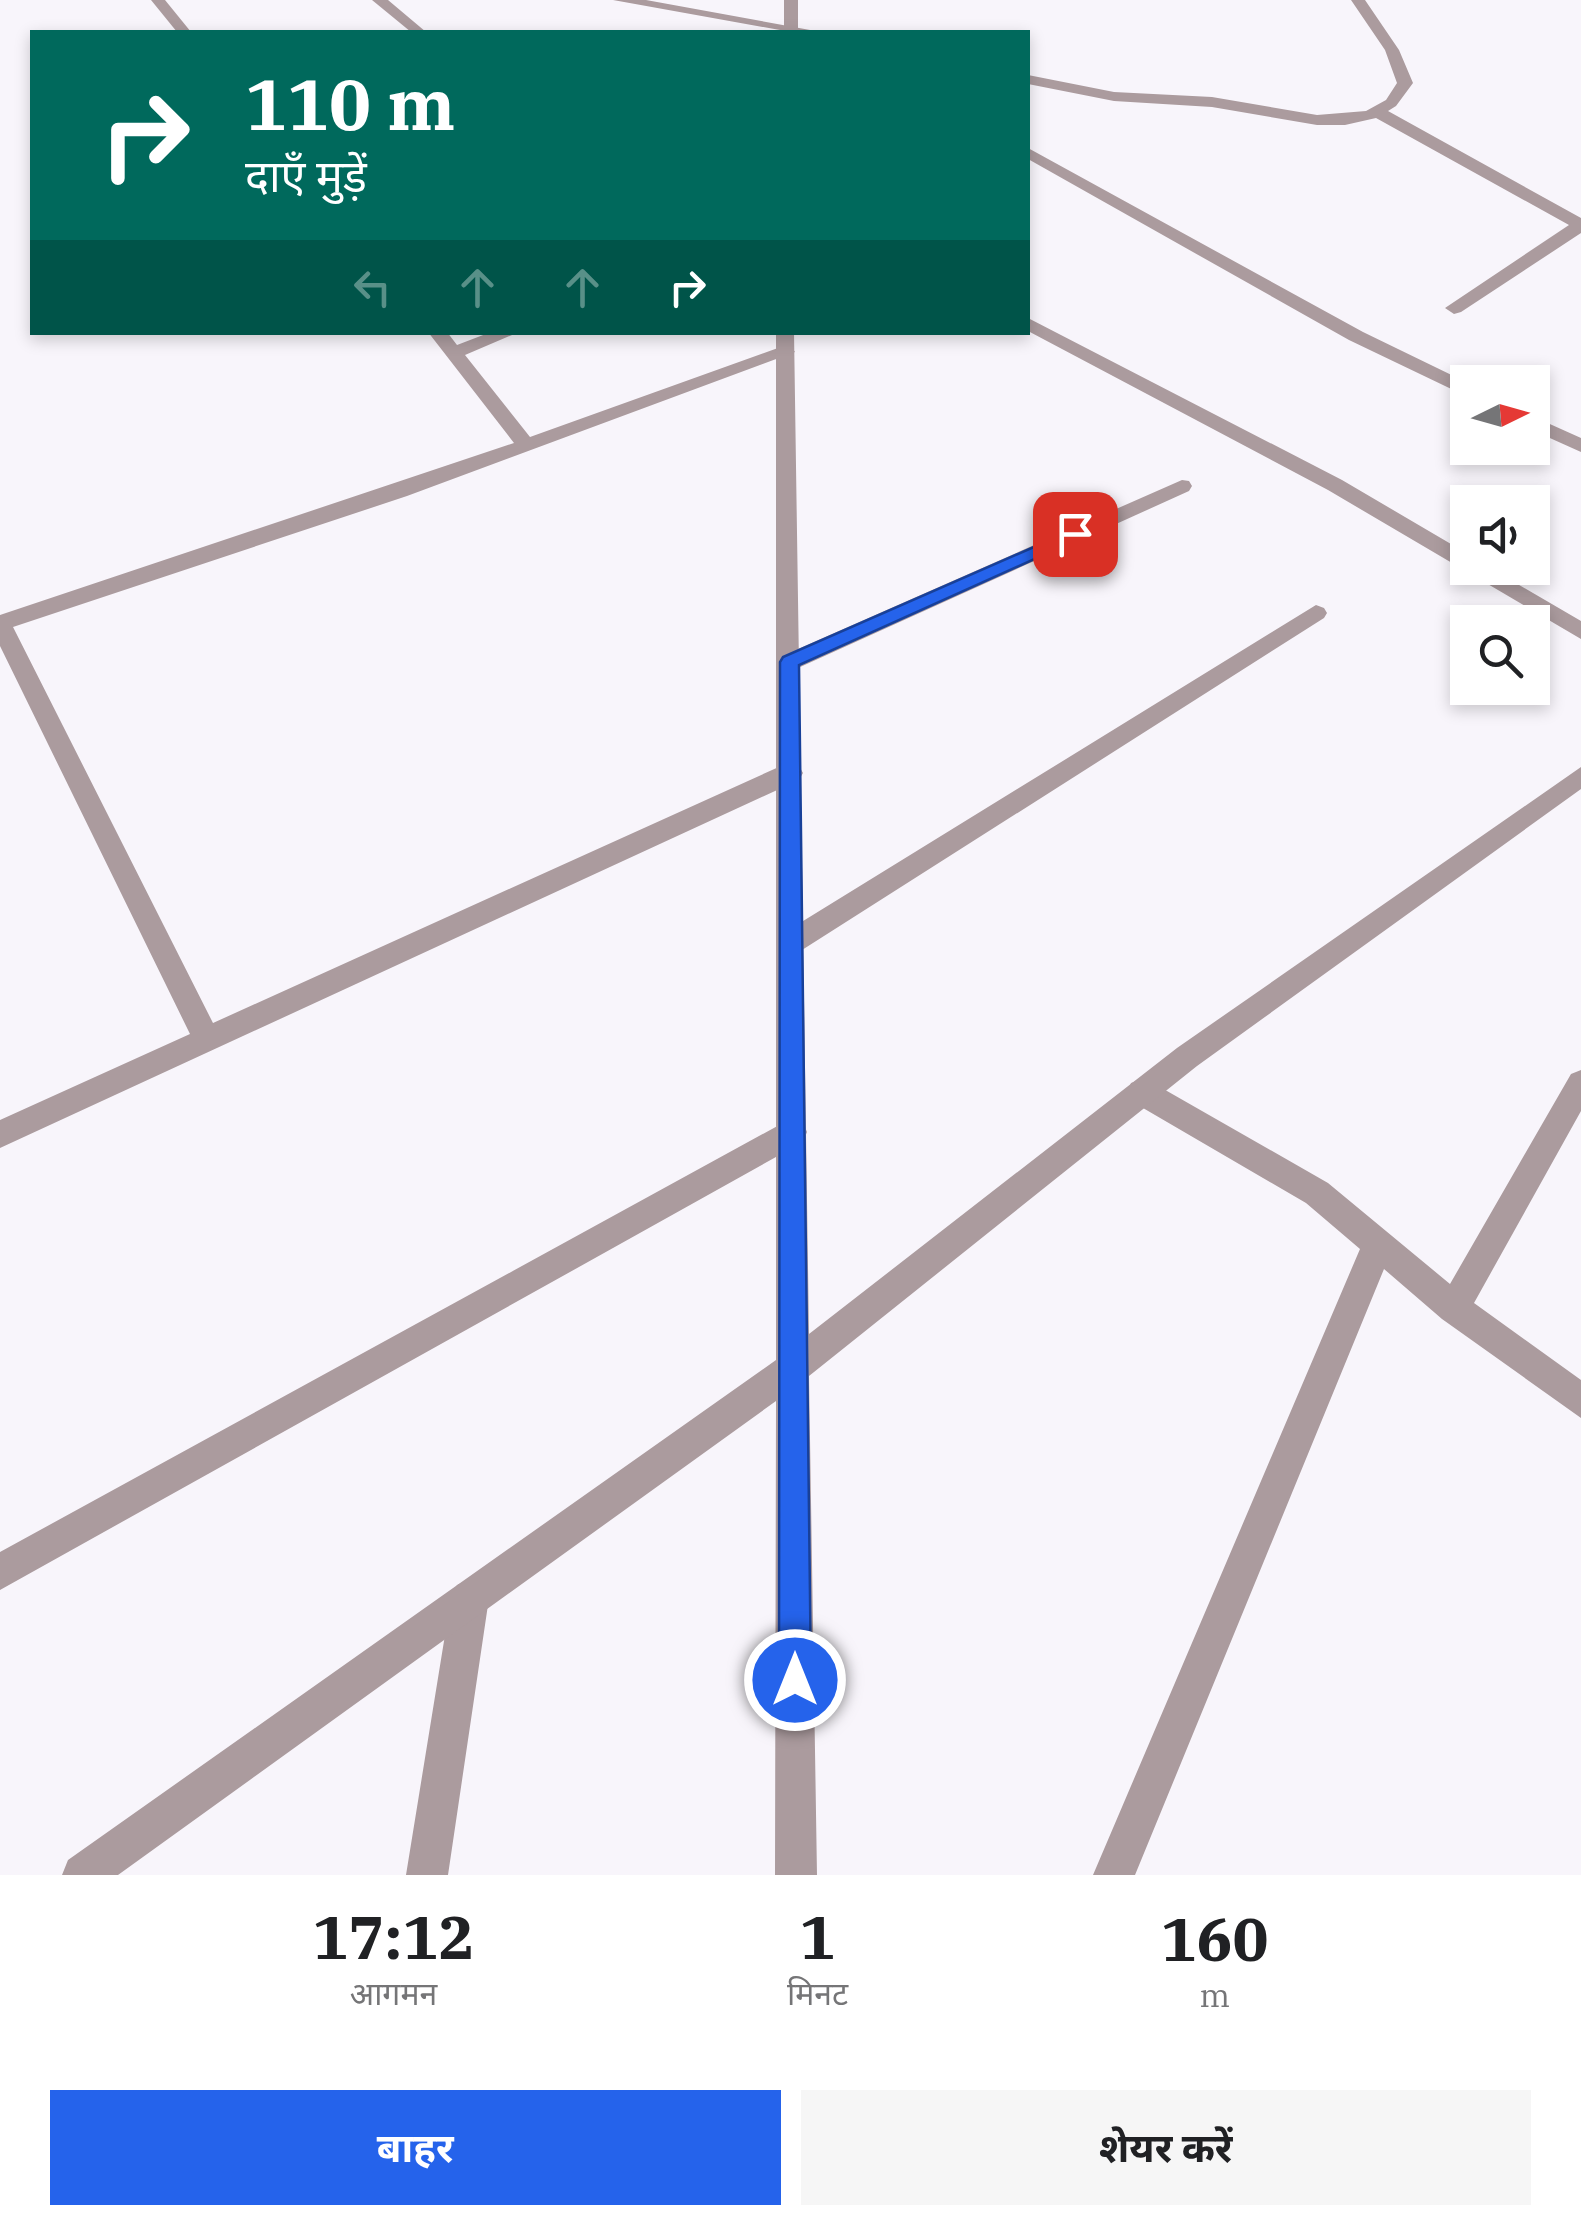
<!DOCTYPE html>
<html lang="hi">
<head>
<meta charset="utf-8">
<style>
  :root { --surface:#fff; --page:#f6f6f6; --text:#202124; --muted:#757577; --accent:#2563eb }
  body { margin:0; font-family:"IBM Plex Serif","Noto Sans Devanagari",serif; background:var(--page); color:var(--text); height:100vh; display:flex; flex-direction:column; font-size:38px; white-space:nowrap }
  * { box-sizing:border-box; margin:0 }
  p { font-size:32px; color:var(--muted) }
  .icon { flex:none; width:55px; height:55px; fill:none; stroke:currentColor; stroke-width:2; stroke-linecap:round; stroke-linejoin:round }
  .map { position:relative; height:1875px; overflow:hidden }
  .sheet { display:flex; flex-direction:column; background:var(--surface); flex:1 }
  .sheet>* { flex:none }
  .top-card { position:absolute; left:30px; top:30px; width:1000px; height:305px; border-radius:0px; box-shadow:0 5px 15px #0003; background:#00695c; color:#fff; overflow:hidden }
  .needle { width:65px; rotate:85deg }
  .fabs { position:absolute; left:1450px; top:365px; display:grid; gap:20px }
  .fabs a { display:grid; place-items:center; width:100px; height:100px; border-radius:0px; background:var(--surface); box-shadow:0 5px 15px #0003; font-size:50px }
  .pin { position:absolute; display:grid; place-items:center; width:85px; height:85px; color:#fff; margin:-42px; border-radius:20px; box-shadow:0 5px 15px #0006 }
  .me { position:absolute; width:110px; margin:-55px; rotate:0deg; stroke-linejoin:round; filter:drop-shadow(0 0 8px #0008) }
  .turn { display:flex; align-items:center; gap:35px; height:210px; padding:0 50px; font-size:45px }
  .turn .icon { width:130px; height:130px; stroke-width:2.5 }
  .turn b { display:block; font-size:70px; line-height:85px }
  .lanes { display:flex; align-items:center; height:95px; padding:0 50px; background:#0003; justify-content:center; gap:50px; direction:ltr }
  .lanes .off { opacity:.35 }
  .eta { display:flex; justify-content:space-evenly; align-items:center; height:170px; text-align:center }
  .eta b { font-size:60px; font-weight:700; line-height:70px }
  .action { display:flex; gap:20px; margin-top:auto; padding:20px 50px }
  .action a { flex:1; height:115px; border-radius:0px; background:var(--accent); color:#fff; font-size:40px; font-weight:700; line-height:115px; text-align:center }
  .action a+a { background:var(--page); color:var(--text) }
  .map>svg:first-child { display:block }
  .lines { fill:none; stroke-linecap:round; stroke-linejoin:round }
  .minor { fill:#ab9b9e; fill-rule:evenodd }
  .tertiary { fill:#ab9b9e; fill-rule:evenodd }
  .route { fill:#2563eb; stroke:#184099; stroke-width:2.5 }
</style>
</head>
<body>
<div class="map">
<svg width="1581" height="1875" viewBox="0 0 1581 1875">
  <rect width="100%" height="100%" fill="#f8f5fb"/>
  <g class="lines">
    <path class="minor" d="M151 0H165L191 32H177Z
      M372 0H388L426 32H411Z
      M613 0H646L821 32H791Z
      M1351 0H1365L1399 50 1413 83 1396 106 1388 111 1581 218V233L1461 312 1454 314 1445 308 1569 225 1376 118 1345 125H1317L1212 107 1114 101 1028 84V75L1114 92 1212 97 1317 115 1366 111 1386 100 1397 83 1385 50Z
      M1028 148 1363 332 1468 383V397L1349 340 1028 159Z
      M1028 318 1342 480 1468 554V568H1490L1581 621V639L1328 490 1028 331Z
      M428 332H447L457 345 491 332H519L465 355 530 437 778 348H792L795 352 407 496 13 627 213 1023 781 766H799L803 773 799 780 0 1148V1120L190 1034 0 646V615L514 443Z
      M1532 416 1581 438V452L1532 430Z
      M1182 480 1189 481 1192 486 1189 491 798 668 790 670 778 662 782 656Z
      M1316 605 1324 608 1327 613 1324 618 802 950 792 953 782 950 778 942 782 934Z
      M1581 1070V1111L1474 1303 1581 1380V1418L1442 1319 1384 1269 1135 1875H1093L1360 1249 1306 1203 1131 1101 1127 1092 1131 1083 1142 1079 1153 1083 1328 1183 1450 1284 1571 1074Z
      M792 1118 803 1122 807 1132 803 1142 0 1590V1552Z
      M470 1579 483 1585 489 1598 448 1875H406L451 1598 457 1585Z"/>
    <path class="tertiary" d="M784 0H798V32H784Z
      M776 332H794L809 1334 1177 1048 1581 767V789L1197 1066 809 1376 817 1875H775L776 1401 118 1875H62L68 1860 776 1360Z"/>
  </g>
  <path class="route" d="M1075 529 1084 534 1081 538 799 665 811 1680 806 1691 795 1696 784 1691 779 1680 780 662 783 657Z"/>
</svg>
<div class="fabs">
<a><svg class="needle" viewBox="-14 -14 28 28"><path d="M0-13l5 13h-10z" fill="#e53935"/><path d="M0 13l5-13h-10z" fill="#757577"/></svg></a>
<a><svg class="icon" aria-label="sound" viewBox="0 0 24 24"><path d="M4 9h4l5-4v14l-5-4H4zM17 9q2 3 0 6"/></svg></a>
<a><svg class="icon" aria-label="search" viewBox="0 0 24 24"><circle cx="10" cy="10" r="6"/><path d="M15 15l6 6"/></svg></a>
</div>
<div class="pin" style="left:1075px;top:534px;background:#d93025"><svg class="icon" aria-label="arrive" viewBox="0 0 24 24"><path d="M6 21V4h12l-3 4 3 4H6"/></svg></div>
<svg class="me" style="left:795px;top:1680px" viewBox="-20 -20 40 40"><circle r="17" fill="#2563eb" stroke="#fff" stroke-width="3"/><path d="M0-11L8 9 0 5-8 9z" fill="#fff"/></svg>
<div class="top-card">
<div class="turn"><svg class="icon" aria-label="right" viewBox="0 0 24 24"><path d="M7 20v-9h11M14 6l5 5-5 5"/></svg><div><b>110 m</b>दाएँ मुड़ें</div></div>
<div class="lanes"><svg class="icon off" aria-label="left" viewBox="0 0 24 24"><path d="M17 20v-9H6M10 6l-5 5 5 5"/></svg><svg class="icon off" aria-label="ahead" viewBox="0 0 24 24"><path d="M12 20V5M6 11l6-6 6 6"/></svg><svg class="icon off" aria-label="ahead" viewBox="0 0 24 24"><path d="M12 20V5M6 11l6-6 6 6"/></svg><svg class="icon" aria-label="right" viewBox="0 0 24 24"><path d="M7 20v-9h11M14 6l5 5-5 5"/></svg></div>
</div>
</div>
<section class="sheet">
<div class="eta">
<div><b>17:12</b><p>आगमन</p></div>
<div><b>1</b><p>मिनट</p></div>
<div><b>160</b><p>m</p></div>
</div>
<div class="action"><a>बाहर</a><a>शेयर करें</a></div>
</section>
</body>
</html>
